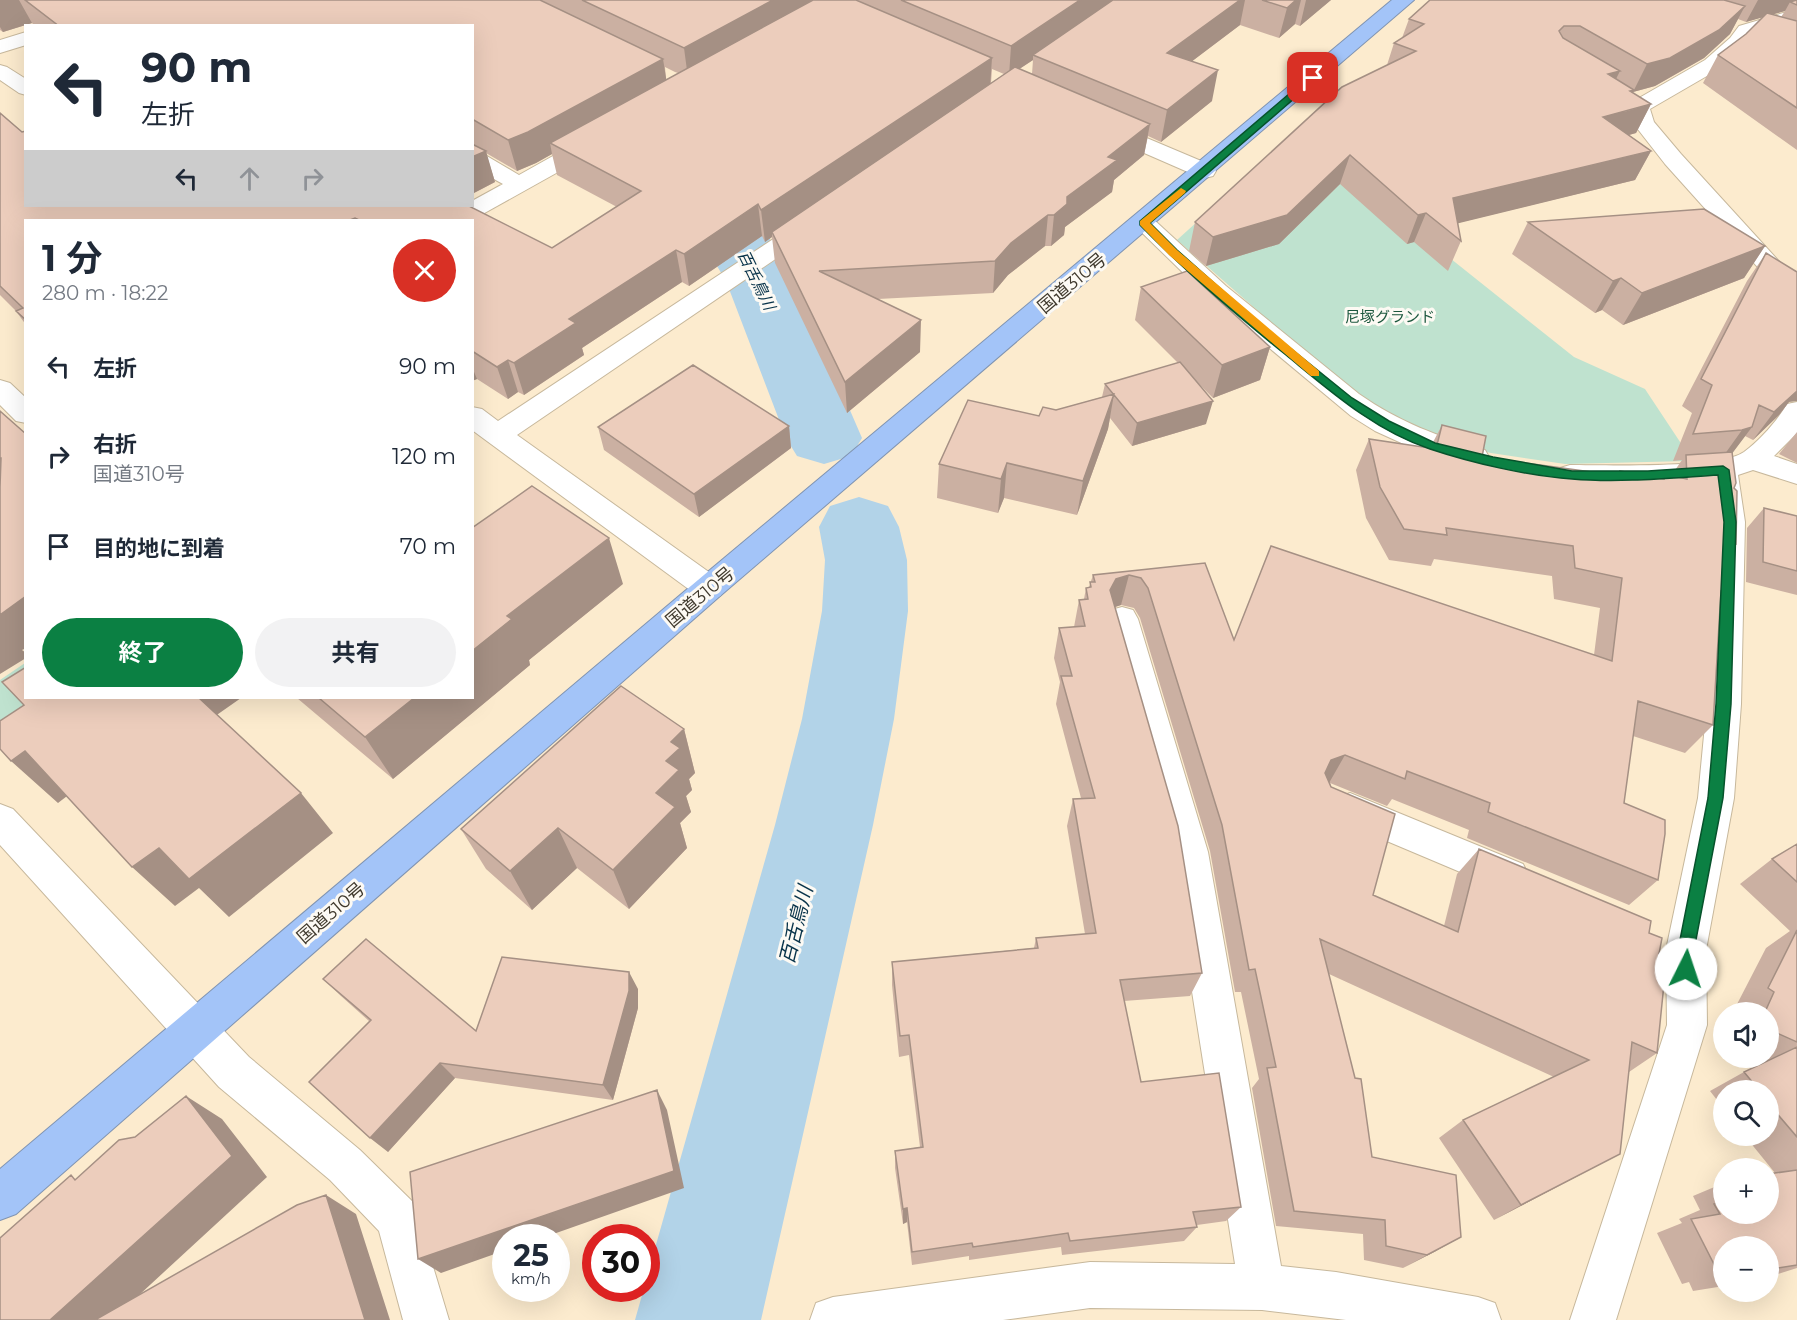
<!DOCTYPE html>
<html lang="ja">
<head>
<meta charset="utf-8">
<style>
  :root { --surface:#fff; --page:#f2f2f3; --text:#1f2937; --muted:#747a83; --accent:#0b8043 }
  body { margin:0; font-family:Montserrat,"Noto Sans JP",sans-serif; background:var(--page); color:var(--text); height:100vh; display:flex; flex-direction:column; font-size:22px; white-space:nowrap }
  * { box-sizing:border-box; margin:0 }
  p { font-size:20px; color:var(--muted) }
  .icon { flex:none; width:33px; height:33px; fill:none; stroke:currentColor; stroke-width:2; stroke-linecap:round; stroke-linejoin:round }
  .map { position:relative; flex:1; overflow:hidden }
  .details { position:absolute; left:24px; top:219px; width:450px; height:480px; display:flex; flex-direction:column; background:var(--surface); border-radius:0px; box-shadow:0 6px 24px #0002 }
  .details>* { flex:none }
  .top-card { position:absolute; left:24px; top:24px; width:450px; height:183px; border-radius:0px; box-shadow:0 6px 24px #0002; background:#fff; color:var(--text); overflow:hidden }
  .buttons { position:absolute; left:1713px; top:1002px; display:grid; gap:12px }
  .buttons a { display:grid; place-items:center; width:66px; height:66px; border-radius:50%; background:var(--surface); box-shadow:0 6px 24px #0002; font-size:30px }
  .speed { position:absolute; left:492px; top:1224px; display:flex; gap:12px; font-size:30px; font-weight:700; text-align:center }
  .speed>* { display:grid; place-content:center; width:78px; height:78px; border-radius:50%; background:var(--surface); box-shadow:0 6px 24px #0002; line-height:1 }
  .speed small { font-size:15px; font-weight:400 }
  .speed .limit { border:9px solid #d22; background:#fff; color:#111 }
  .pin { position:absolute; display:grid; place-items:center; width:51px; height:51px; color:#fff; margin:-26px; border-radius:12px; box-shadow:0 3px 9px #0006 }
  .me { position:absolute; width:66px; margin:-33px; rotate:4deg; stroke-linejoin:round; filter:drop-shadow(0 0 4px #0008) }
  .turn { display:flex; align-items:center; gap:21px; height:126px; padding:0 18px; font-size:27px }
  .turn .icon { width:78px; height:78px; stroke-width:2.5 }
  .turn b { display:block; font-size:42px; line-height:51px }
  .lanes { display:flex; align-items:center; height:57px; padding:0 18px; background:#0003; justify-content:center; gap:30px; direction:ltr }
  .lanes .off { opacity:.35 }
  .round { display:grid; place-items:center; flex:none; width:63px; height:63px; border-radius:32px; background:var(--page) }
  .headline { display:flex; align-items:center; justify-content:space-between; height:102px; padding:0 18px }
  h1 { font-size:36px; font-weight:700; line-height:45px }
  .action { display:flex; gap:12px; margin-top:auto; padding:12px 18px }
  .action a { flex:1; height:69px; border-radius:36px; background:var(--accent); color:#fff; font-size:24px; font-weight:700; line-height:69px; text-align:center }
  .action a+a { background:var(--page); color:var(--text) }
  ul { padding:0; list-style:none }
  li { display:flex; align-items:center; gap:18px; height:90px; padding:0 18px }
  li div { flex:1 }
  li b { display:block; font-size:22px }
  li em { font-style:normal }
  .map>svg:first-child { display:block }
  .green { fill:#bfe2cf }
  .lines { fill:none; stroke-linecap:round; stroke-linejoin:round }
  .river { fill:#b2d3e8; fill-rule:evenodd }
  .minor-casing { stroke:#c7b89c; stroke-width:2 }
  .highway-casing { stroke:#8094b1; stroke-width:2 }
  .minor { fill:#fff; fill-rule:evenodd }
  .highway { fill:#a3c4f8; fill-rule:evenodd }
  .wall { fill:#cbb0a2; fill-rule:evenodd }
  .shaded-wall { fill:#a59084 }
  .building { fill:#eccdbc; stroke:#a59084; stroke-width:1.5 }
  .route { fill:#0b8043; stroke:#07532c; stroke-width:1.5 }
  .slow { fill:#f59e0b }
  .labels { text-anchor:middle; stroke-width:6; stroke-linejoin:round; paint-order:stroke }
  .far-park-label { font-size:15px; fill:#1b573d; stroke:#fdfaf4 }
  .far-water-label { font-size:16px; font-style:italic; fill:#08334a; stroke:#fdfaf4 }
  .street-label { font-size:18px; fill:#403a2e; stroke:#fdfaf4 }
  .water-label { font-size:20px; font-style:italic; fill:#08334a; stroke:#fdfaf4 }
</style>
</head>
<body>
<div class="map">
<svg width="1797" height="1320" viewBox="0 0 1797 1320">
  <rect width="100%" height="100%" fill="#fcebce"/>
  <path class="green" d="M1252 172 1357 184 1574 357 1645 389 1690 457 1688 461 1565 464 1491 453 1438 440 1391 418 1338 381 1177 240Z
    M25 663 26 698H56L0 736V680Z"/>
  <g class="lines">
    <path class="river" d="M761 124 782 129 791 142 765 171 758 192 759 207 774 251 794 281 862 438 851 456 824 464 797 456 786 438 726 281 708 251 697 207 696 192 705 170 714 157 727 140 740 129Z
      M859 497 888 506 899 527 907 560 908 611 894 719 873 825 761 1320H635L644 1288H646V1280L775 825 802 719 822 611 825 560 819 527 830 506Z"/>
    <defs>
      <path id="minor" d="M1797 9V21L1753 34 1744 47 1719 69 1650 109 1654 122 1681 154 1797 281V304L1788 301 1665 164 1633 123 1629 110 1605 95 1601 91 1605 87 1612 85 1639 98 1705 60 1730 38 1739 26Z
        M26 32V45L0 53V40Z
        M0 65 7 67 26 79V95L19 93 0 80Z
        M1104 120 1213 166 1216 171 1213 176 1205 178 1197 176 1096 132 1093 127 1096 122Z
        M593 136 601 138 604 143 601 148 472 220H444C450 211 462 206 472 206V201L503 184 472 167V150L480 152 519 175 585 138Z
        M1144 216 1152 218 1226 286 1359 394C1399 422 1439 437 1485 450L1489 457 1485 464 1475 467 1408 446 1375 431 1351 416 1208 297 1132 223 1136 218Z
        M810 218 818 220 822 225 818 230 517 435 720 580 725 588 720 596 709 600 698 596 472 430V407L482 409 498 421 802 220Z
        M0 380 10 383 26 398V423L16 421 0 405Z
        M1797 402V433L1774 456 1797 464V484L1753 470 1738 475 1745 522 1741 704 1734 798 1706 950 1707 1025 1616 1320H1570L1667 1025 1666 950 1698 798 1707 704 1715 522 1710 481 1648 485H1570L1560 482 1555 475 1560 468 1570 465C1603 465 1720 469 1744 452 1760 440 1777 421 1787 404Z
        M1122 607 1133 610 1138 619 1208 852 1281 1266 1336 1272 1478 1297 1495 1303 1501 1320H1346L1262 1310 1090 1308 1003 1320H810L816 1303 833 1297 1090 1262 1235 1264 1170 852 1106 619 1111 610Z
        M1350 793 1523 864 1529 876 1523 888 1510 893 1337 820 1332 809 1337 798Z
        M0 804 13 809 249 1057 360 1150 414 1203 449 1320H403L379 1231 330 1180 219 1087 0 845Z"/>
      <path id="highway" d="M1392 0H1414L720 596 16 1214 0 1220V1169L698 580Z"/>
    </defs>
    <use href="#minor" class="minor-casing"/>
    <use href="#highway" class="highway-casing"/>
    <use href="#minor" class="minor"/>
    <use href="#highway" class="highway"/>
  </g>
  <path class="wall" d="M0 0H1331L1300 26 1295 24 1279 38 1240 25 1192 61 1212 101 1161 142 1148 136 1144 155 1114 180 1112 192 1065 227 1064 235 1051 246H1045L1008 275 993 293 878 299 920 352 847 413 775 263 772 237 765 242 762 236 689 286 682 282 582 348 584 355 524 395 518 392 508 399 477 379 472 381V220H26V325L16 311 0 295V113L22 132 26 206H469L552 248 617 207 557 175 552 154 536 163 517 171 486 153 495 182 472 194V26H35L32 23 3 32 0 30ZM1033 60 1032 74 1019 69ZM665 67 675 72 678 73 666 80ZM992 69 1004 74 991 83Z
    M1430 0H1797V150L1703 83 1718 55 1746 34 1762 17 1746 22 1738 19 1730 34 1704 58 1655 86 1633 92V93L1651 104 1636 133 1629 135 1651 151 1635 180 1457 223 1461 241 1448 271 1414 242 1407 244 1340 184 1279 244 1206 266 1189 251 1195 222 1387 65 1394 43 1402 38 1409 19ZM1785 11 1781 17 1772 14Z
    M1528 222 1765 246 1744 278 1623 325 1602 310 1595 313 1512 254Z
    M1766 253 1789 402 1779 415 1753 440 1745 436 1732 453 1734 488 1736 544 1728 553 1730 594 1721 605 1713 725 1685 753 1633 736 1624 803 1658 880 1629 905 1467 838 1469 830 1392 799 1387 806 1330 783 1373 895 1444 926 1457 874 1479 849 1649 933 1656 970 1657 1053 1629 1072 1620 1154 1494 1220 1439 1138 1463 1120 1554 1077 1329 974 1372 1157 1436 1251 1403 1268 1364 1260 1363 1234 1276 1226 1252 1088 1259 1079 1241 992H1235L1210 851 1140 618 1134 608 1121 605 1115 607 1202 973 1190 996 1124 1001 1141 1082 1241 1207 1226 1221 1197 1225V1227L1184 1241 1062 1255 1061 1247 969 1260V1256L912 1265 907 1222 903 1224 895 1168V1151L920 1147 909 1055 899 1057 892 985V962L1034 948 1036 938 1085 934 1067 826 1073 799 1081 798 1056 704 1060 682 1054 658 1059 628 1074 627 1079 600 1084 599 1086 588 1089 587 1093 575 1205 563 1234 640 1594 655 1600 608 1554 599 1552 576 1434 559 1431 566 1389 560 1366 518 1356 470 1369 439 1430 448 1442 425 1482 457 1617 476 1620 471 1661 478 1664 474 1671 476 1682 460 1673 461 1692 413 1682 406 1747 281Z
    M1141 287 1270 347 1260 380 1213 398 1197 382 1206 424 1132 446 1110 418 1108 429 1077 515 1004 498 998 513 937 498 939 464 1039 416 1056 410 1102 397 1105 384 1178 363 1135 320Z
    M789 426 791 448 699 517 604 450 598 427Z
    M1797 432V463L1779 454Z
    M1764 508 1797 516V595L1746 582 1747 528Z
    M623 584 529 660 530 665 393 779 297 698H472Z
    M684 729 695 773 689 779 692 790 686 796 691 812 680 823 687 848 629 909 577 868 532 910 486 869 461 829Z
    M1797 844V1268L1778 1274 1768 1275V1246H1724V1286L1693 1291 1689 1282 1682 1284 1657 1233 1682 1223 1679 1219 1700 1210 1693 1196 1724 1183V1214L1775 1173 1745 1136H1768V1090H1724V1109L1710 1091 1744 1072 1764 1063 1752 1058H1768V1012H1739L1734 1010 1766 948 1790 931 1740 884 1772 859Z
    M323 979 476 1031 638 989V1008L613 1100 455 1078 388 1152 369 1021 341 996Z"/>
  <path class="shaded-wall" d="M0 0H19L32 23 3 32 0 27Z
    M773 0H812L688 78 684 48Z
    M1080 0H1120L1033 55V60L1009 76 1011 46Z
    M1240 0H1245L1240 25 1162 84 1167 53Z
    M1296 0H1301L1295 24 1279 38 1287 8Z
    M1306 0H1331L1300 26Z
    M1758 0H1797L1790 2 1785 11 1746 22Z
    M1745 6 1730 34 1704 58 1655 86 1633 92 1624 112 1651 104 1636 133 1589 146 1603 117 1630 91 1634 90 1647 64Z
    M992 58 990 88 772 232V237L765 242 761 210Z
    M663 59 668 90 550 143 552 154 536 163 517 171 508 140Z
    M1218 70 1212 101 1161 142 1167 110Z
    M1620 71 1606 99 1608 74Z
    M1150 124 1144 155 1114 180 1112 192 1065 227 1064 235 1051 246 1054 215 1067 197 1108 157Z
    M486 151 495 182 472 194V157Z
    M1651 151 1635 180 1443 227 1453 198Z
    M1350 155 1340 184 1279 244 1206 266 1213 237Z
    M758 204 762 236 689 286 684 254Z
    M1426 213 1414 242 1407 244 1418 215Z
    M1048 215 1045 246 1008 275 993 293 995 261 1011 243Z
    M1765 246 1744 278 1623 325 1642 293Z
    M676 250 682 282 582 348 584 355 524 395 514 363 569 319Z
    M1621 278 1602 310 1595 313 1613 281Z
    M921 320 920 352 847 413 845 382Z
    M1270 347 1260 380 1213 398 1222 365Z
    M508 360 518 392 508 399 497 367Z
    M472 367 477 379 472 381Z
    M1797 387V401L1789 402 1779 415 1753 440 1774 412Z
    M1114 394 1108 429 1077 515 1083 481Z
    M1213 401 1206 424 1132 446 1137 423Z
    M789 426 791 448 699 517 694 494Z
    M1752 427 1731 455 1722 458 1742 430Z
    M0 458H1L0 500Z
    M1007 463 1004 498 998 513 1001 479Z
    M609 538 623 584 529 660 530 665 393 779 365 737 414 698H472V651L507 616Z
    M1129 575 1121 605 1109 609 1110 590 1116 579Z
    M26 596V648L22 650 26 653V658L0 674V615Z
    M193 698H241L211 719Z
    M684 729 695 773 689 779 692 790 686 796 691 812 680 823 687 848 629 909 613 870 656 793 671 742Z
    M25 751 71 793 58 803 11 761Z
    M1345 755 1329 783 1316 788 1331 760Z
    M301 793 333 833 229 917 199 888 175 906 132 867 159 848Z
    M558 828 577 868 532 910 510 871Z
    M629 972 638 989V1008L613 1100 603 1085Z
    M440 1063 455 1078 388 1152 370 1138Z
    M657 1090 667 1110 684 1188 542 1238H506V1250L441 1273 418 1259Z
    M186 1096 222 1119 267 1177 112 1320H50Z
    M1620 1154 1589 1170 1494 1220 1521 1205Z
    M326 1195 356 1214 390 1320H365Z
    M907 1208V1222L903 1224V1209Z
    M1461 1237 1436 1251 1403 1268 1427 1255Z"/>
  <path class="building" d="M25 0H540L663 59 528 132 508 140 472 119V26H59Z
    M582 0H773L684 48Z
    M813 0H856L992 58 761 210 758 204 684 254 676 250 569 319 576 323 514 363 508 360 497 367 472 351V220H359L355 218 350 220H26V320L16 311 23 308 0 286V113L22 132 26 131V206H469L552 248 641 191 550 143Z
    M901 0H1080L1011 46Z
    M1113 0H1240L1167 53 1218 70 1167 110 1033 55Z
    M1262 0H1296L1287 8Z
    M1430 0H1724L1745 6 1719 30 1670 58 1647 64 1580 26H1564L1559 31 1563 38 1620 71 1608 74 1634 90 1630 91 1651 104 1603 117 1651 151 1453 198 1461 241 1426 213 1418 215 1350 155 1287 215 1213 237 1195 222 1342 87 1416 51 1394 43 1424 24 1409 19Z
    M1797 0V5L1790 2Z
    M1767 13 1797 21V108L1718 55 1746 34Z
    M1015 67 1150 124 1108 157 1117 160 1067 197V204L1054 215H1048L1011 243 995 261 819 271 921 320 845 382 772 232Z
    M472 144 486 151 472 157Z
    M1704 209 1765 246 1642 293 1621 278 1613 281 1528 222Z
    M1766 253 1797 272V391L1774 412 1759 405 1752 427 1742 430 1693 434 1712 385 1701 379Z
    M1187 271 1270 347 1222 365 1141 287Z
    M1180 362 1213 401 1137 423 1105 384Z
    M693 365 789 426 694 494 598 427Z
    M1114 394 1083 481 1007 463 1001 479 939 464 968 400 1039 416 1043 407 1056 410Z
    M0 411 26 434V596L0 615V487L1 458H0Z
    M1442 425 1486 436 1482 457 1621 476 1620 471 1664 479V474L1687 479 1686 455 1732 452 1736 483 1734 488 1737 491 1736 544 1728 542 1730 594 1721 591 1713 725 1638 701 1624 803 1665 820V834L1658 880 1488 812 1490 803 1407 771 1405 779 1345 755 1331 760 1325 773 1331 787 1395 814 1373 895 1458 932 1479 849 1651 921 1649 933 1662 938 1656 970 1665 974 1657 1053 1632 1042 1620 1154 1521 1205 1463 1120 1589 1060 1320 939 1355 1078 1361 1079 1372 1157 1456 1175 1461 1237 1427 1255 1386 1246 1385 1220 1294 1211 1267 1068 1276 1067 1255 969 1249 970 1222 825 1148 588 1141 578 1129 575 1116 579 1110 590 1178 826 1202 973 1120 980 1141 1082 1219 1073 1241 1207 1193 1212 1197 1227 1070 1241 1068 1233 973 1247 972 1243 912 1252 907 1208 903 1209 895 1151 923 1147 909 1035 900 1036 892 962 1038 948 1036 938 1096 933 1073 799 1095 798 1061 676H1072L1059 628 1085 626 1079 600 1088 599 1086 588 1091 587 1090 582H1095L1093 575 1205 563 1234 640 1271 546 1612 661 1622 578 1575 568 1573 546 1446 528 1447 535 1404 529 1380 487 1369 439 1436 449Z
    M532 486 609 538 507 616 512 619 472 651V528Z
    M1764 508 1797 516V571L1763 562Z
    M26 667V698H199L301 793 189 879 159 848 132 867 25 751 11 761 0 749V721L24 705 2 682Z
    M621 686 684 729 671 742 680 748 666 761 679 770 656 793 675 807 613 870 558 828 510 871 461 829Z
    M319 698H414L365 737Z
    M1797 844V882L1772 859Z
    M1797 930V1042L1768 1029V1012H1765L1774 992 1768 988Z
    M366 939 476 1031 502 957 629 972V991L603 1085 440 1063 370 1138 309 1082 371 1020 323 979Z
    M1797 1047V1137L1768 1103V1090H1759L1744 1072Z
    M657 1090 674 1171 418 1259 410 1172Z
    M186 1096 232 1156 50 1320H0V1238L71 1175 75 1180 119 1140 135 1137Z
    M1797 1170V1265L1771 1269 1772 1272 1768 1273V1246H1724V1270L1718 1272 1691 1219 1720 1214 1714 1204 1724 1202V1214H1768V1174Z
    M326 1195 365 1320H95L297 1205Z"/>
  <path class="route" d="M1310 76 1318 78 1150 223 1177 250 1258 322 1352 398 1389 421 1435 443 1493 457 1572 471H1648L1723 466 1729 470 1736 522 1731 704 1723 798 1694 950V969L1692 975 1686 977 1680 975 1678 950 1708 798 1716 704 1724 522 1718 475C1670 478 1620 483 1572 479 1528 476 1472 463 1430 449 1375 431 1330 391 1286 355 1235 314 1186 272 1140 225V221Z"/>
  <path class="slow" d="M1181 188 1186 191 1185 193 1150 223 1177 250 1319 371V376H1311L1169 255 1140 225V221Z"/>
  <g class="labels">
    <g class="far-park-label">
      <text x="1390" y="322">尼塚グランド</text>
    </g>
    <g class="far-water-label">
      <text transform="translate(757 280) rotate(64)" y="6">百舌鳥川</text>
    </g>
    <g class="street-label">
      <text transform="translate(1072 283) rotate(-40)" y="6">国道310号</text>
      <text transform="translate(700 597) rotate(-40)" y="6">国道310号</text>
      <text transform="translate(331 913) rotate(-41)" y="6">国道310号</text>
    </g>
    <g class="water-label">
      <text transform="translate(796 925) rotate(-76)" y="7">百舌鳥川</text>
    </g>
  </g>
</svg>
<div class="buttons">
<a><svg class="icon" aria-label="sound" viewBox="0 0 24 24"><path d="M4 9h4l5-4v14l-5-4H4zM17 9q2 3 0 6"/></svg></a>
<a><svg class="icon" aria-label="search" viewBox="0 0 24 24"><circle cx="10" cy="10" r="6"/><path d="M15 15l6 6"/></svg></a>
<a>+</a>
<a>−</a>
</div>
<div class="speed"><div>25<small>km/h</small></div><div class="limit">30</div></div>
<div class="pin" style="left:1313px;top:78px;background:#d93025"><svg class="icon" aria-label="arrive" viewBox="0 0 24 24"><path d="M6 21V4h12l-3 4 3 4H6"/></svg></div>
<svg class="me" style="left:1686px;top:969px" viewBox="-20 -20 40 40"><circle r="19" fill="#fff"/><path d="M0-13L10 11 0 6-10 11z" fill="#0b8043"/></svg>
<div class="top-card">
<div class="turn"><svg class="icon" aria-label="left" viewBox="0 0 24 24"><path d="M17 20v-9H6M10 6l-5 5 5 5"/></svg><div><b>90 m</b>左折</div></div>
<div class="lanes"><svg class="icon" aria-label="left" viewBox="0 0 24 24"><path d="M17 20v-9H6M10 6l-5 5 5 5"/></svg><svg class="icon off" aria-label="ahead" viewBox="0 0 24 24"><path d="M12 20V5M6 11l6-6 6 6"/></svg><svg class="icon off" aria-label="right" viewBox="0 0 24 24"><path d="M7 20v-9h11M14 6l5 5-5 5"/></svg></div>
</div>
<section class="details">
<div class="headline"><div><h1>1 分</h1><p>280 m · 18:22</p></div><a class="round" style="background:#d93025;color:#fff"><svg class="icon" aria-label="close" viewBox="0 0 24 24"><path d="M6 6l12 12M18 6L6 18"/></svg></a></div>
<ul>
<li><svg class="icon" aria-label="left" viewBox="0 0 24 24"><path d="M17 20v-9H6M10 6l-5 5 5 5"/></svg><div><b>左折</b></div><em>90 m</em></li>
<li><svg class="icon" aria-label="right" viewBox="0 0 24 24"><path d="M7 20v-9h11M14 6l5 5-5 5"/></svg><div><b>右折</b><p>国道310号</p></div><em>120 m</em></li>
<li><svg class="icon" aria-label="arrive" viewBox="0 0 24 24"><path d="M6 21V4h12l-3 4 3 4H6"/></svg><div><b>目的地に到着</b></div><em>70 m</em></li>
</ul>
<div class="action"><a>終了</a><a>共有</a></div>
</section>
</div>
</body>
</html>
